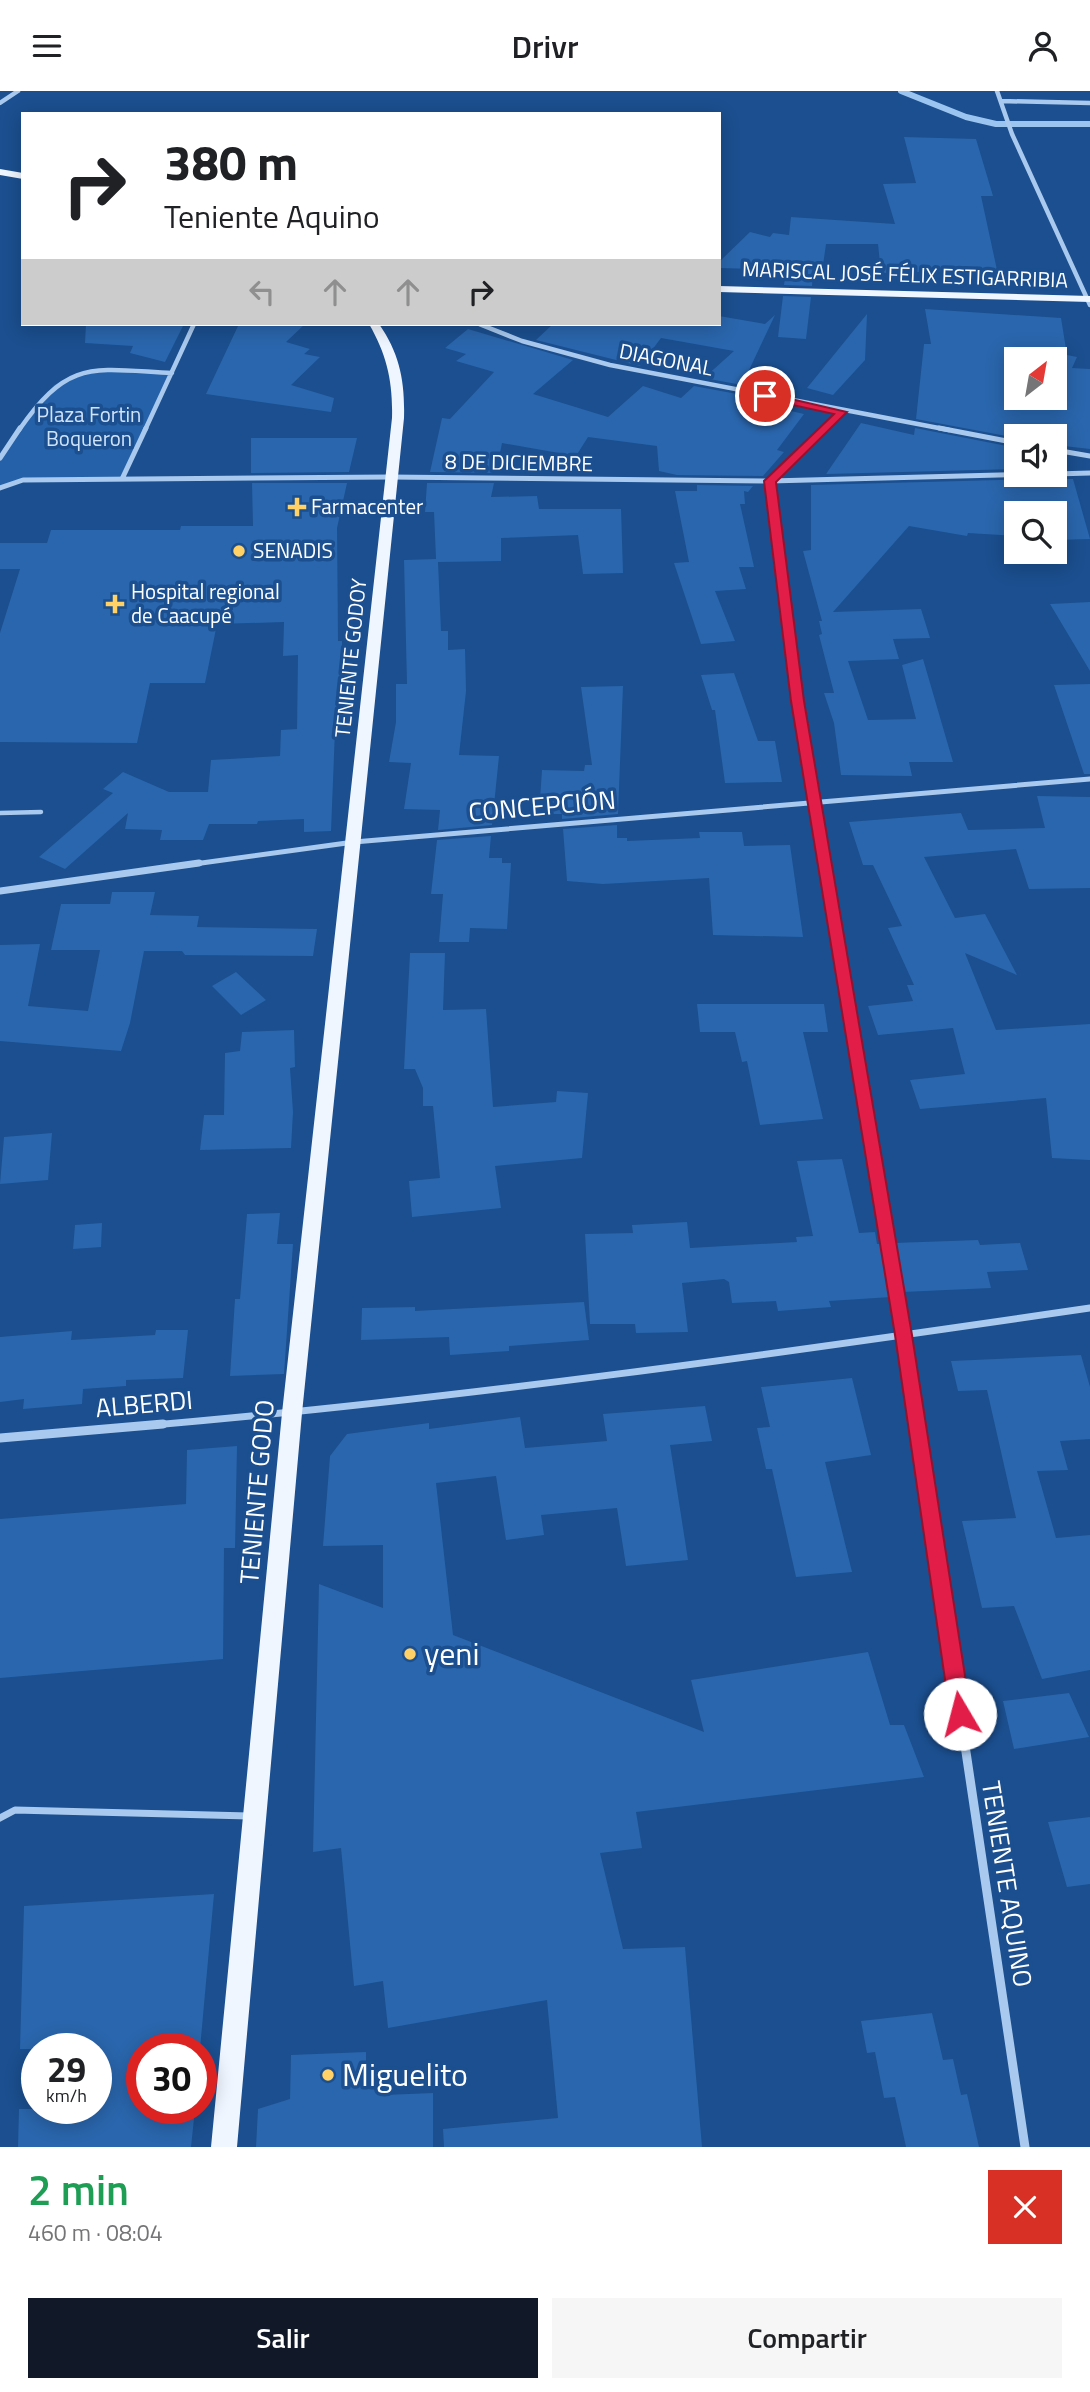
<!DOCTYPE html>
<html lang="es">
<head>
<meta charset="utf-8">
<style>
  :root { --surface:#fff; --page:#f6f6f6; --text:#202124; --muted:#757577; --accent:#111827 }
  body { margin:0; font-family:"Titillium Web",sans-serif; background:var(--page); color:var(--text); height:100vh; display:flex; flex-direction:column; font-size:26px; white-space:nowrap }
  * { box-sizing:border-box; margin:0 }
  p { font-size:23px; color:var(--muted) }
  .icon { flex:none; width:38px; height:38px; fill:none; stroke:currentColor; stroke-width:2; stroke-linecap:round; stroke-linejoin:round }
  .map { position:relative; height:2056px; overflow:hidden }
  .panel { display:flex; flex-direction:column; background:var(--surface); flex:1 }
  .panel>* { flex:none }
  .banner { position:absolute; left:21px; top:21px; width:700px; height:214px; border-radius:0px; box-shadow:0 4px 18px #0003; background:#fff; color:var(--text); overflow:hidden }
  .needle { width:46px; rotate:31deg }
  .buttons { position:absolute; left:1004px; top:256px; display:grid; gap:14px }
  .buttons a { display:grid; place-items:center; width:63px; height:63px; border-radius:0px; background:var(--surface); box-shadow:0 4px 18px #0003; font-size:35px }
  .speed { position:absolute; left:21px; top:1942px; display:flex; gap:14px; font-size:35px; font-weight:700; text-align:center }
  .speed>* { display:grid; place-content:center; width:91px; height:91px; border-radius:50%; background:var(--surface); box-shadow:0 4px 18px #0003; line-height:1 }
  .speed small { font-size:18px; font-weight:400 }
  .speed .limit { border:10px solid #d22; background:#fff; color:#111 }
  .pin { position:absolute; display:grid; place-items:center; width:60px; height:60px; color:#fff; margin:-30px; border:4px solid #fff; border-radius:50%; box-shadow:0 2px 7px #0007 }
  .me { position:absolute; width:77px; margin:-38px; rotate:352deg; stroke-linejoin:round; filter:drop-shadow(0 0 5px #0008) }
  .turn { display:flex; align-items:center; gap:24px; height:147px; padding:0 28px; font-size:32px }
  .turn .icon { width:91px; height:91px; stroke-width:2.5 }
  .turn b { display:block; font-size:49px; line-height:60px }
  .lanes { display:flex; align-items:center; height:66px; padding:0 28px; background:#0003; justify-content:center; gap:35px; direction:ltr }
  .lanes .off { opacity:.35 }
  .round { display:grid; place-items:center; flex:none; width:74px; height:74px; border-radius:0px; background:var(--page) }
  .head { display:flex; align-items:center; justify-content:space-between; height:119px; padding:0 28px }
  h1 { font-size:42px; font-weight:600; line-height:52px; color:#1e9e55 }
  .primary-button { display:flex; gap:14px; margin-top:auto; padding:14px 28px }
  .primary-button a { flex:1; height:80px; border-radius:0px; background:var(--accent); color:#fff; font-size:28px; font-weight:600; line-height:80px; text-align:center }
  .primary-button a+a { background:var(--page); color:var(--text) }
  header { display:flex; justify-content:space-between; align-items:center; height:91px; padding:0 28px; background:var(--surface); font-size:32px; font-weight:600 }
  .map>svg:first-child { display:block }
  .green { fill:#2461a8 }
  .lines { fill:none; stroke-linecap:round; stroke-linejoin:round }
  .stream { stroke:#9cc4f0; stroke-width:6 }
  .building { fill:#2a66ad; fill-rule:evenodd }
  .lane-far1 { stroke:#a9c9ee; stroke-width:4.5 }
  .lane { stroke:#a9c9ee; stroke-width:7 }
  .street-far3 { stroke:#a9c9ee; stroke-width:4.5 }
  .street-far2 { stroke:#a9c9ee; stroke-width:5 }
  .street-far1 { stroke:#a9c9ee; stroke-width:7 }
  .street { stroke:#a9c9ee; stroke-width:9 }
  .primary { fill:#f0f6ff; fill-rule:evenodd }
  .route { fill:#e11d48; stroke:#92132f; stroke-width:2 }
  .poi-dot { fill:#ffd166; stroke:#1b4f8f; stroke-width:2.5 }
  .labels { text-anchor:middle; stroke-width:7; stroke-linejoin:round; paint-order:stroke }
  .far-street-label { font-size:21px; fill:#fff; stroke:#1b4f8f }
  .far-park-label { font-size:21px; fill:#cfe3fa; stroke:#1b4f8f }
  .far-poi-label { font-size:21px; fill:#fff; stroke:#1b4f8f; text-anchor:start }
  .street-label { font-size:26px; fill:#fff; stroke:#1b4f8f }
  .near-poi-label { font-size:32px; fill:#fff; stroke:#1b4f8f; text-anchor:start }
</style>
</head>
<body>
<header><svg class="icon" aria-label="menu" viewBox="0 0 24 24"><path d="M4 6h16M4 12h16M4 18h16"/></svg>Drivr<svg class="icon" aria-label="person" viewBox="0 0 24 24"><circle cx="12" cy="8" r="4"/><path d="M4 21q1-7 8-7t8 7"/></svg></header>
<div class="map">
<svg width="1090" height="2056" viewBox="0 0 1090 2056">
  <rect width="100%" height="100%" fill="#1b4f8f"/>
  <path class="green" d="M109 279 172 282 122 388 23 389 0 397V367L54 294 78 282Z"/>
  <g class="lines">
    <path class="stream" d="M901 0 966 26 996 33H1090"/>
  </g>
  <path class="building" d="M904 46 976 48 993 105H981L997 179 881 182 878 153H826L822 181H813L812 195 784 194 786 179 719 177V171L750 141 770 146 773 142 789 144 791 126 895 133 883 93 916 92Z
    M783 205 811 206 806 248 778 246Z
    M925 218 1061 227 1067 264 1077 266 1072 277 1090 278V358L1055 354V345L1017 347 916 328 924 253H931ZM1017 268H1055V306H1017Z
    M867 223 865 269 833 304 807 297Z
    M775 224 742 294 704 287 734 260 661 247 640 275 536 249 553 233H719V225L765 233Z
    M86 233H184L165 271 130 262 133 255 85 252Z
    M239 233H305L286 251 310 258 304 263 320 266 291 294 334 307 331 321 206 303Z
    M468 238 573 269 533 303 608 326 643 295 681 307 694 295 737 303 735 307 804 323 777 359 784 361 763 385 677 384 659 380 657 355 588 346 576 365 502 352 496 382 430 381 442 327 450 328 494 281 456 270 466 263 445 257Z
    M861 332 914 344 915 337 1017 357V378L826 383Z
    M251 347H357L349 381 251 382Z
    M1043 383H1050L1054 388H1073L1090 448 1055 449V422H1017V445L968 442 967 445 909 435 833 521 921 518 930 547 893 548 899 568 848 570 868 629 916 628 902 574 923 568 953 671H909L912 685 841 684 834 632 824 602H834L819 544 822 543 819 530H822L803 460 811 459V394L1038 388Z
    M252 392H347L337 437 338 550H342L344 618H337L335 639 331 740 304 741V728L258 730 257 733H209L203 749H160L162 739 125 738 128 722 65 778 39 766 113 702 103 698 123 681 169 701H208L211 669 280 665 281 639 297 638 298 564 283 565 284 531 217 533 205 592H150L137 652 0 651V542L20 478H0V452H47L51 439H180L181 435H253Z
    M427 392H494L491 406 537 405 539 418H621L623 482 583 483 578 444 501 447V470L438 471 441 540H448V559L465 558 466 600 459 664 499 665 492 734 438 739 440 719 404 718 411 672 389 671 396 631V593H407L404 469 436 468 434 421H425Z
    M697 394 753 395 748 401 744 400 745 413H740L754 476H739L746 498 715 500 735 550 701 553 674 472 689 471 675 400H697Z
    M1090 511V580L1050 513Z
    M734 582 758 650H775L782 691 725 692 715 619H712L701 584Z
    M1090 593V683H1084L1054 594Z
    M623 595 618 723 562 728V723H539L542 679 584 680 585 674H592L581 596Z
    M1037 705 1090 706V797L1029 798 1016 758 924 766 955 827 985 823 1017 884 965 862 996 939 1090 933V1069L1052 1067 1046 1007 920 1018 910 989 965 983 953 937 878 944 868 915 913 910 907 894H914L888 837 902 835 873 774H863L849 731 961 722 968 739 1045 737Z
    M617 734V747H627V750L700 747 699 741H742L744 755 790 754 803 846 713 844 709 787 603 793 567 790 563 738Z
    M491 745 489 767H502V772H511L507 838 470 837 469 851H439L443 803H431L437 749Z
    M112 801H155L150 824 199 825 197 836 317 838 313 865 185 864 182 860H144L130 932 121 960 0 950V854L40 853 28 915 88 920 100 859H51L61 813H110Z
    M410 862H445L443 919 486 918 493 1016 556 1011 557 1000 588 1002 582 1067 495 1075 501 1117 412 1126 409 1090 440 1087 433 1015H423V997L415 978H404Z
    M236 881 266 909 241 924 212 895Z
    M697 913H824L828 941H803L823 1028 760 1034 747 970 742 971 735 941H700Z
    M294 939 295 976 290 977 293 1021 291 1057 200 1059 204 1024H224L225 962 240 960 242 941Z
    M52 1042 48 1089 0 1093 4 1046Z
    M842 1068 859 1142 875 1141 877 1153H882L891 1206 829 1210 831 1216 778 1220 776 1210 732 1212 729 1191 724 1188 682 1192 688 1241 636 1242 635 1233H590L585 1143 633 1142 632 1134 687 1131 690 1157 797 1151 796 1146 813 1145 797 1070Z
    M280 1122 277 1153H293L284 1283 230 1285 235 1208H240L247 1123Z
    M102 1132 101 1156 73 1158 75 1134Z
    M978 1149 980 1154 1020 1152 1028 1179 987 1181 991 1197 902 1201 894 1152Z
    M584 1211 589 1249 509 1255V1260L450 1264 449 1246 361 1249 362 1217 415 1216V1220Z
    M156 1239H188L183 1287 126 1289V1295L83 1298 82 1313 23 1318 24 1308 0 1311V1246L72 1240 71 1249 155 1244Z
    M1081 1264 1090 1296V1348L1060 1350 1068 1379 1037 1380 1056 1447 1090 1444V1579L1042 1588 1014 1515 982 1517 962 1430 1016 1427 987 1299 958 1300 951 1270Z
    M852 1287 871 1364 825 1371 852 1481 796 1486 772 1378H766L757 1337 770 1336 761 1296Z
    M705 1315 712 1350 670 1354 688 1469 626 1475 617 1417 541 1424 544 1444 506 1449 496 1385 436 1392 453 1544 704 1641 691 1589 868 1561 890 1634H904L924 1686 636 1721 642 1757 600 1762 623 1858 685 1856 702 2056H444L443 2038 558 2027 547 1909 388 1937 383 1890 354 1895 341 1757 313 1761 319 1493 383 1517V1454L323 1455 330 1365 347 1343 429 1332V1338L520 1326 525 1357 607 1350 603 1323Z
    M237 1355 235 1457H224L223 1568 0 1587V1428L186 1413 187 1359Z
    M1069 1602 1089 1646 1014 1658 1003 1610Z
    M1090 1726V1793L1067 1796 1048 1731Z
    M214 1803 200 1958H142V2018H195L191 2056H18L19 2018H96V1958H20L24 1815Z
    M932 1922 943 1969 953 1968 961 2004 967 2003 979 2056H906L895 2006 884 2007 875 1961 867 1962 861 1930Z
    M366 1961V1993L384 2004 433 2002V2056H256L258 2018 290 2008 291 1964Z"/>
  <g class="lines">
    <path class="lane-far1" d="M0 722 41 721"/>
    <path class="lane" d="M0 1727 15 1719 249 1725"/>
    <path class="street-far3" d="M997 0 1012 43 1090 214
      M1001 10 1090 12
      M0 12 18 0
      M479 233 522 250 610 274 949 339
      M19 339C69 267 92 278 172 282
      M145 339 194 233
      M823 339 842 321"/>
    <path class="street-far2" d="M825 337 770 390 786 535 826 774
      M939 337 1017 352
      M1055 359 1090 365
      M0 367 20 337
      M1055 383 1090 382
      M122 388 146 337
      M0 397 23 389 390 386 770 390 1038 383
      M187 774 354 751 1090 688"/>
    <path class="street-far1" d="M826 772 918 1335
      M0 800 199 772
      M142 1335C459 1308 775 1263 1090 1217"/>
    <path class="street" d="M917 1333 1025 2056
      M0 1347 163 1333"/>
    <path class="primary" d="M0 78 23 82V88L0 84Z
      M719 195 1090 205V211L719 201Z
      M369 233H379C400 263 405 291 404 327L302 1322 237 2056H211L282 1322 392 327C393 291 387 264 369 233Z"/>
  </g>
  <path class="route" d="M765 302 847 321 776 391 804 610 912 1244 971 1623 968 1630 960 1633 953 1630 950 1623 895 1244 791 610 764 390 834 323 761 307V303Z"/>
  <g class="poi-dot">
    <path d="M293.5 405.5h7v7h7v7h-7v7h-7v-7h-7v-7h7z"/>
    <circle cx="239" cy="460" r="7"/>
    <path d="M111.5 502.5h7v7h7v7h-7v7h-7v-7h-7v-7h7z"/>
    <circle cx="410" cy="1563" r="7"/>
    <circle cx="328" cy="1984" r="7"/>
  </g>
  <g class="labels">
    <g class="far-street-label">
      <text transform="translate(905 184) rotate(2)" y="7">MARISCAL JOSÉ FÉLIX ESTIGARRIBIA</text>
      <text transform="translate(666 269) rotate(11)" y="7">DIAGONAL</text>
      <text transform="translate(519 372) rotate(1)" y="7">8 DE DICIEMBRE</text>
      <text transform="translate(351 567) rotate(-84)" y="7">TENIENTE GODOY</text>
    </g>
    <g class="far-park-label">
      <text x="89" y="331">Plaza Fortin<tspan x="89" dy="24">Boqueron</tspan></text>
    </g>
    <g class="far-poi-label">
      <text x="311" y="423">Farmacenter</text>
      <text x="253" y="467">SENADIS</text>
      <text x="131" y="508">Hospital regional<tspan x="131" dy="24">de Caacupé</tspan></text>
    </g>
    <g class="street-label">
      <text transform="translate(542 715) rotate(-5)" y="9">CONCEPCIÓN</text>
      <text transform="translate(144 1313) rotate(-5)" y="9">ALBERDI</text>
      <text transform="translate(257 1401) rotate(-85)" y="9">TENIENTE GODO</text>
      <text transform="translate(1007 1793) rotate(81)" y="9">TENIENTE AQUINO</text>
    </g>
    <g class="near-poi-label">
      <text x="424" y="1574">yeni</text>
      <text x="342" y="1995">Miguelito</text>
    </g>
  </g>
</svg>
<div class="buttons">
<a><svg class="needle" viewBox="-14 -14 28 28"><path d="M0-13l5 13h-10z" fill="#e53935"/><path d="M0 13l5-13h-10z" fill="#757577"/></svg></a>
<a><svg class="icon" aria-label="sound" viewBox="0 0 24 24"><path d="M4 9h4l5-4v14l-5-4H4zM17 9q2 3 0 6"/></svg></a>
<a><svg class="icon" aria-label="search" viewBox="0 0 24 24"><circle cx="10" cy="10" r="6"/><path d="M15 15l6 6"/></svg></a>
</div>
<div class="speed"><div>29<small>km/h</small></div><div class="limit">30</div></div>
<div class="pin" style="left:765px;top:305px;background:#d93025"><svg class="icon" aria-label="arrive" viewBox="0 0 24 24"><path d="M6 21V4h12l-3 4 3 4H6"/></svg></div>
<svg class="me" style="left:960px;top:1623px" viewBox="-20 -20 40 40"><circle r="19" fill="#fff"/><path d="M0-13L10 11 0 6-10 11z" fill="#e11d48"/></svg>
<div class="banner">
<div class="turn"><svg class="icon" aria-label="right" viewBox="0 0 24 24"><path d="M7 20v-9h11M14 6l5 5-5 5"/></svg><div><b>380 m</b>Teniente Aquino</div></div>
<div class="lanes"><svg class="icon off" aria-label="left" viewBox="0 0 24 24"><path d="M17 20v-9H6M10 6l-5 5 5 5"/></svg><svg class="icon off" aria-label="ahead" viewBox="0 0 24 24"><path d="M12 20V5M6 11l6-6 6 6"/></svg><svg class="icon off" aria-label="ahead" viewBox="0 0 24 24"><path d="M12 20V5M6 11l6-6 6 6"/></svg><svg class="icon" aria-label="right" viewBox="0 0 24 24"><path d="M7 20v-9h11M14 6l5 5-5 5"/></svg></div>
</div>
</div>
<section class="panel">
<div class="head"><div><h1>2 min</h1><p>460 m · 08:04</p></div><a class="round" style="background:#d93025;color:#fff"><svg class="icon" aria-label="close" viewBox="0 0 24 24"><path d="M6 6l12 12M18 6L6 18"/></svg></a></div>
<div class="primary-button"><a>Salir</a><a>Compartir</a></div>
</section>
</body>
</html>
